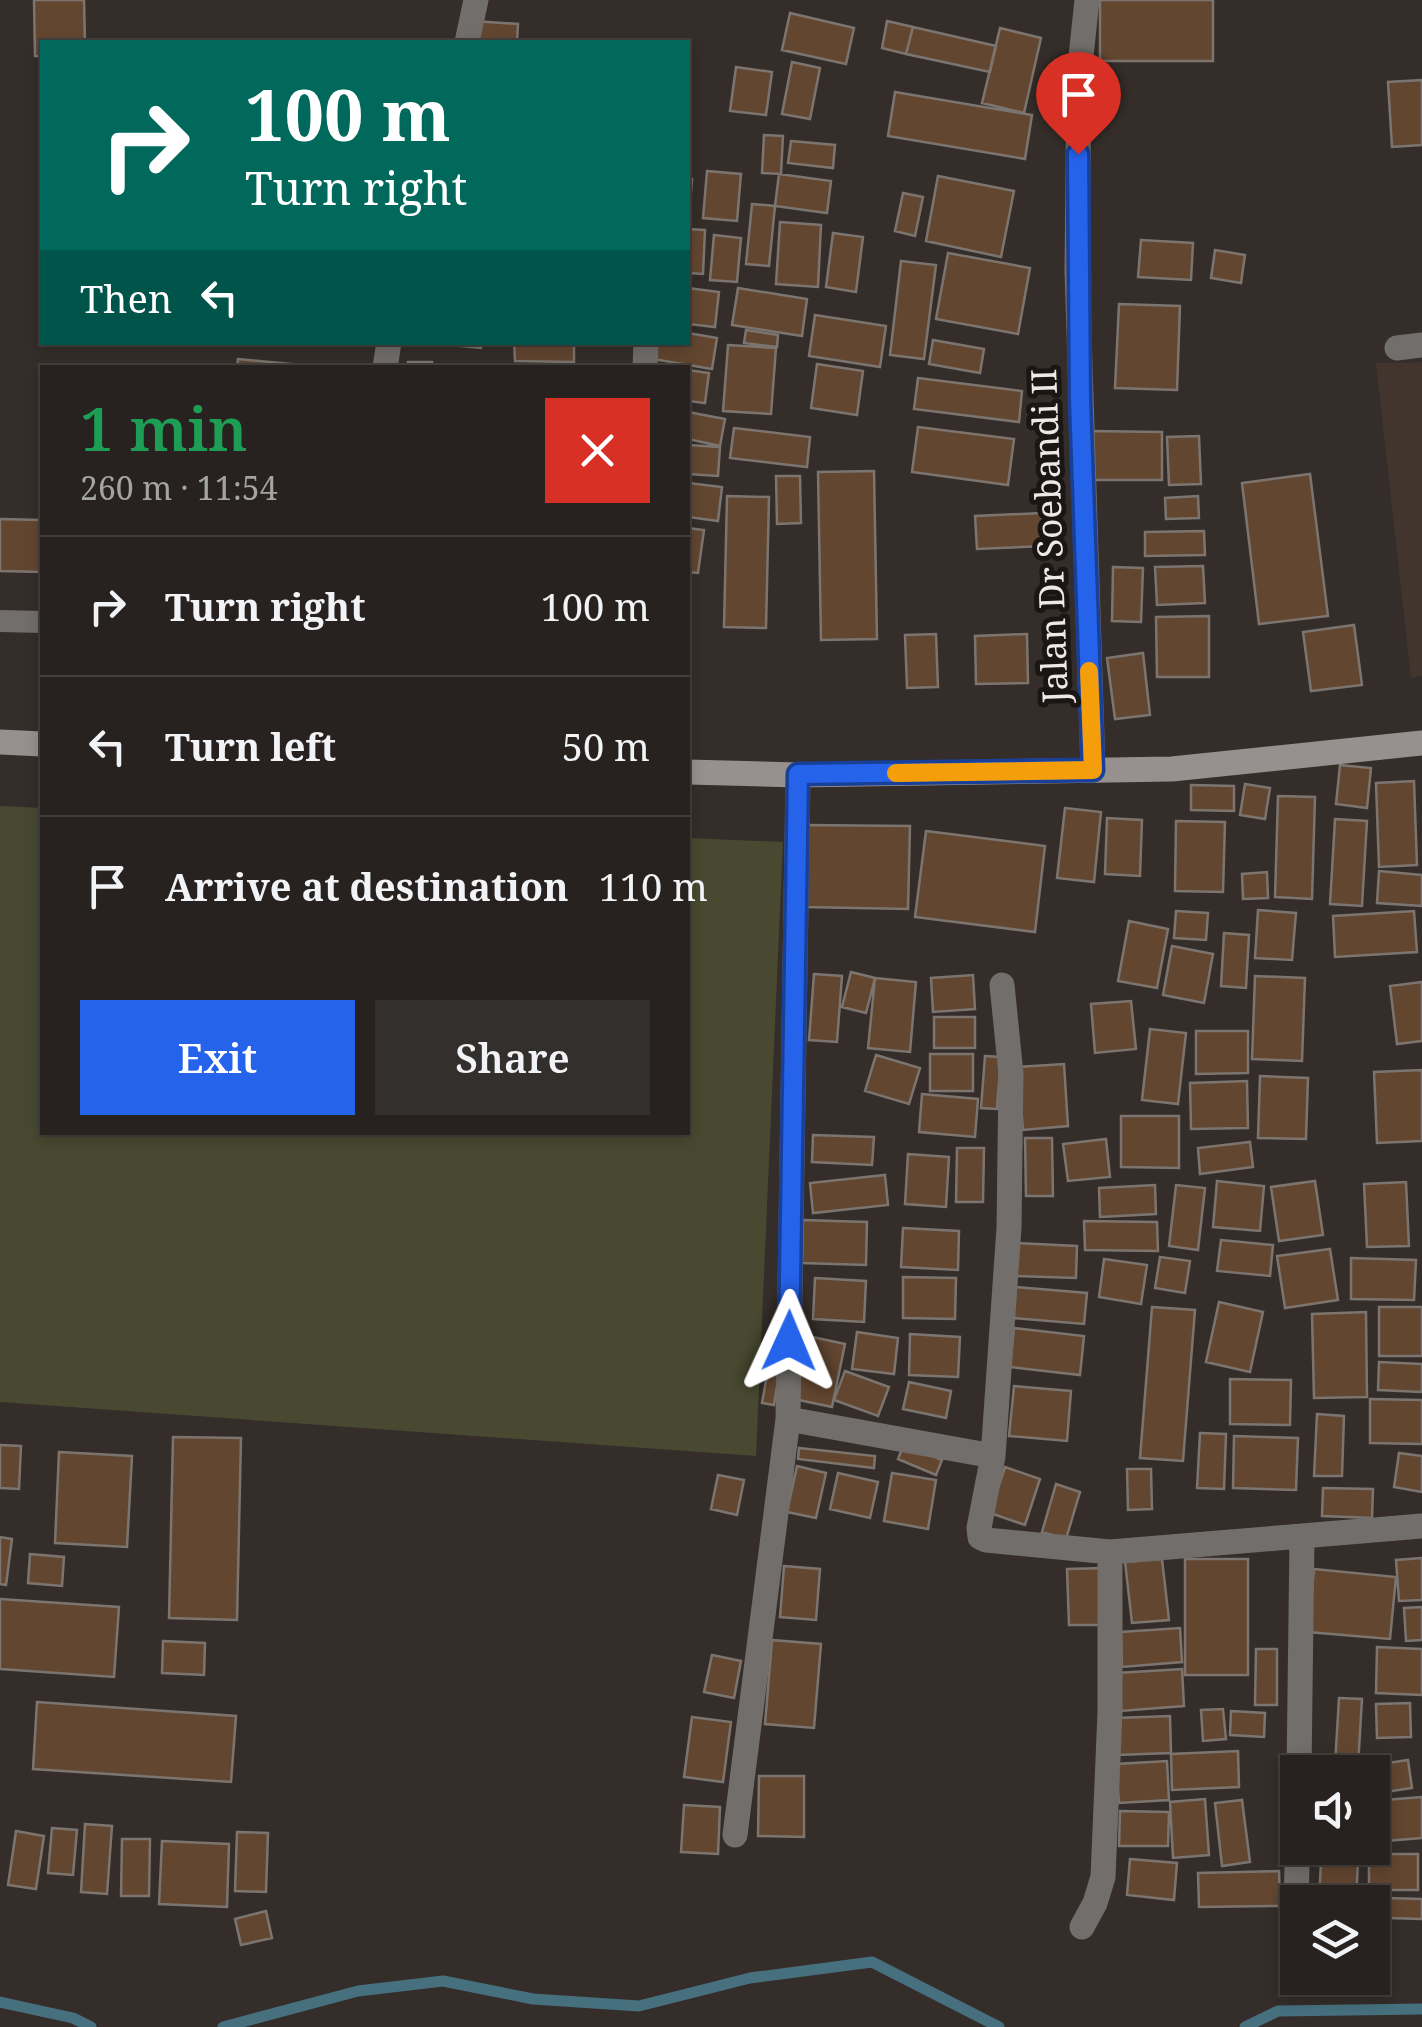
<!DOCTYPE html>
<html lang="en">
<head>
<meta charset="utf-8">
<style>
  :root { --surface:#27221f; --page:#332f2c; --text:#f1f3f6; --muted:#a4a4a4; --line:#433f3d; --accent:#2563eb }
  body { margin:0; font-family:"Noto Serif",serif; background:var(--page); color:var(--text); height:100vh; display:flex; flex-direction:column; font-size:38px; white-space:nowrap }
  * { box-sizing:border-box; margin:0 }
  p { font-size:32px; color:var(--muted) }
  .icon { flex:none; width:55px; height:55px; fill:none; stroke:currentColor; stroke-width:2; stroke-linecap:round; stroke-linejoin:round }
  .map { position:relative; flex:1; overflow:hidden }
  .sheet { position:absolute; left:40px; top:365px; width:650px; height:770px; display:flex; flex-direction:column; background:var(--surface); border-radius:0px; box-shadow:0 5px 15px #0003,0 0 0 2px var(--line) }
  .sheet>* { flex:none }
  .hud { position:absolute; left:40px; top:40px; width:650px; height:305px; border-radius:0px; box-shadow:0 5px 15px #0003,0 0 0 2px var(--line); background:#00695c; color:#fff; overflow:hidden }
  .fabs { position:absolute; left:1280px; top:1755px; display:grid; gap:20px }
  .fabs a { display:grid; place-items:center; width:110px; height:110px; border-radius:0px; background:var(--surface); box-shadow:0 5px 15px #0003,0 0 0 2px var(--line); font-size:50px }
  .pin { position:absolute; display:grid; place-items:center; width:85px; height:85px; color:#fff; margin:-102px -42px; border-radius:50% 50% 50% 0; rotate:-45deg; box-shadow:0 0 10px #0007 }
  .pin .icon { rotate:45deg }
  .me { position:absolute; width:110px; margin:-55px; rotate:1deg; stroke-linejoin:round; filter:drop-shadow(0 0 8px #0008) }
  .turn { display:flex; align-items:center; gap:35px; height:210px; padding:0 40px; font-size:45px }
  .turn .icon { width:130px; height:130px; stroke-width:2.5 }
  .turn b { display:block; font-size:70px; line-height:85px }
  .then { display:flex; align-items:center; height:95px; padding:0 40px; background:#0003; gap:20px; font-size:38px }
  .round { display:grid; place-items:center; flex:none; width:105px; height:105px; border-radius:0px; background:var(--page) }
  .summary { display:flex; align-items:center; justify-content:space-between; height:170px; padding:0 40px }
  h1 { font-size:60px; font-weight:600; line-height:75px; color:#1e9e55 }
  .cta { display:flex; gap:20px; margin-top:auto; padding:20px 40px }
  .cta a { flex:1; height:115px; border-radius:0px; background:var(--accent); color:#fff; font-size:40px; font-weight:600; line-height:115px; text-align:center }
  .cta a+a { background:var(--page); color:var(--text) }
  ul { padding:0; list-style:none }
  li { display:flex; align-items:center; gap:30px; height:140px; padding:0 40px; border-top:2px solid var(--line) }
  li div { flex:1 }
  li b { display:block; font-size:38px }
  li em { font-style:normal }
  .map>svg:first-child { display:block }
  .built { fill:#42352e }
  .green { fill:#484930 }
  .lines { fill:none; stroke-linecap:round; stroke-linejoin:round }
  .stream { stroke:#46707e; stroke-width:11 }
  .building { fill:#624630; stroke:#7c756f; stroke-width:2.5 }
  .lane { stroke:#716e6b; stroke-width:22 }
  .street { stroke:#716e6b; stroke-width:25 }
  .secondary { stroke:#96918e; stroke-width:25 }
  .route-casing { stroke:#184099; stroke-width:25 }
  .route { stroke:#2563eb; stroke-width:18 }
  .slow { stroke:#f59e0b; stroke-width:18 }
  .labels { text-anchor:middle; stroke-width:10; stroke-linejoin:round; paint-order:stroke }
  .street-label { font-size:35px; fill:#eee9e7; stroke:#191614 }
</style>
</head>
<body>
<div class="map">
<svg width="1422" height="2027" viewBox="0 0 1422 2027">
  <rect width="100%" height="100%" fill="#342d29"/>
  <path class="built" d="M1422 362V676L1411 678 1376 363Z"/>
  <path class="green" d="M0 806 42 808V1132H688V838L783 842 756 1456 0 1402Z"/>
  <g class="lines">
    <path class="stream" d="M0 2002 73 2018 91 2027
      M223 2027 358 1991 443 1981 533 1999 639 2006 750 1978 872 1962 999 2027
      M1245 2027 1278 2011 1422 2009"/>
  </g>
  <path class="building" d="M34 0H84L85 42H42V56H35Z
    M1100 0H1213V61H1100Z
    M790 13 854 28 846 64 782 50Z
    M474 21 518 24 517 42H472Z
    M887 21 913 27 906 54 882 48Z
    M913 27 996 46 990 72 906 54Z
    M1000 28 1041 38 1024 113 982 103Z
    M792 62 820 68 810 119 782 114Z
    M736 67 772 72 766 115 730 111Z
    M1422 80V145L1392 147 1388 82Z
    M895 92 1032 115 1025 159 888 136Z
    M764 135 783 136 781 174 762 173Z
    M791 141 835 145 833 168 788 163Z
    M707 171 741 174 737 221 703 218Z
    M779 174 831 181 827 213 775 206Z
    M938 176 1014 191 1001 257 926 241Z
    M688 178 692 179 689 218H688Z
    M903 193 923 197 915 236 895 231Z
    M752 204 775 206 769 266 746 264Z
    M780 222 821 225 818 287 776 284Z
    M688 229 705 230 703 274 688 273Z
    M833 233 863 237 856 292 826 287Z
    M714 235 741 238 737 282 710 280Z
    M1141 240 1193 243 1191 280 1138 277Z
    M1215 250 1245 255 1241 283 1211 278Z
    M948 253 1030 268 1018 334 936 319Z
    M901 261 936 265 924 359 890 355Z
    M688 288 719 292 715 327 688 324Z
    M738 288 807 299 802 336 732 325Z
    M1119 304 1180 306 1177 390 1115 388Z
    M815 315 886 326 880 367 809 356Z
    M746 330 778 335 777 347 744 343Z
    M688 333 717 338 712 369 653 359 656 342H688Z
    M933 340 984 349 980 373 929 364Z
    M452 342H482L481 348 452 345Z
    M514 342 574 343V362L515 361Z
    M728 345 776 348 771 414 723 411Z
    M238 359 333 368H237Z
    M408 362H432V368H408Z
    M817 364 863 371 857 415 811 408Z
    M688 370 709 373 705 403 688 401Z
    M918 378 1022 391 1019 422 914 409Z
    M688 412 725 419 720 446 688 439Z
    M918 427 1014 439 1008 485 912 472Z
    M734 428 810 437 807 467 730 458Z
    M1091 431 1162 432V480H1090Z
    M1199 436 1201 484 1169 485 1167 437Z
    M688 445 720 447 718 476 688 474Z
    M874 471 877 639 821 640 818 472Z
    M1310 474 1328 616 1259 624 1242 483Z
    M776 476H800L801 523 777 524Z
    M688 483 722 487 718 521 688 517Z
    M727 496 769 497 766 628 724 627Z
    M1198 496 1199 518 1166 519 1165 498Z
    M1042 513 1044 546 977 549 975 516Z
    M0 519 42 520V572L0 571Z
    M688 528 704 530 698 573 688 572Z
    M1204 531 1205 555 1145 556V532Z
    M1203 566 1205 603 1157 605 1155 567Z
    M1113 567 1143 568 1141 622 1112 621Z
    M1209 616V677H1157L1156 617Z
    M1354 625 1362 685 1311 691 1303 632Z
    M936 634 938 687 907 688 905 635Z
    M1027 634 1028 683 976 684 975 636Z
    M1143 653 1150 715 1115 719 1107 658Z
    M1340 765 1371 768 1367 808 1336 804Z
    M1414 781 1417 865 1379 867 1376 783Z
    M1245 784 1270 788 1265 819 1240 815Z
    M1191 785 1234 786V811L1191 810Z
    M1278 796 1315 797 1312 899 1275 897Z
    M1065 808 1101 812 1094 882 1057 878Z
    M1107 818 1142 820 1140 876 1105 874Z
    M1335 819 1367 821 1362 906 1330 904Z
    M1176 821 1225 822 1223 892 1175 891Z
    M805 825 910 826 908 909 804 907Z
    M926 831 1045 846 1035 932 915 917Z
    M1379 871 1422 875V906L1377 903Z
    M1267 872 1268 898 1243 899 1242 874Z
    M1258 910 1296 913 1292 960 1255 958Z
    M1176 911 1208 913 1206 940 1174 938Z
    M1414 911 1417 952 1335 957 1333 916Z
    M1129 921 1168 929 1157 988 1118 981Z
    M1224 933 1249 935 1246 988 1221 986Z
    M1172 946 1213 954 1204 1003 1163 995Z
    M851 972 875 978 866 1013 842 1007Z
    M814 974 842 976 837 1042 809 1040Z
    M973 975 975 1009 933 1012 931 978Z
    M1255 976 1305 978 1302 1061 1252 1059Z
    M875 978 916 982 910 1052 868 1048Z
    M1422 982V1041L1397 1044 1390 986Z
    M1131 1001 1136 1049 1095 1053 1091 1004Z
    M934 1017H975V1048H934Z
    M1150 1029 1186 1033 1178 1104 1142 1100Z
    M1196 1031H1248V1073L1196 1074Z
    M930 1054H973V1091H930Z
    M876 1055 920 1068 909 1104 865 1091Z
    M985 1056 1001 1057 997 1109 981 1108Z
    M1064 1064 1068 1126 1023 1130 1018 1067Z
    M1422 1070V1141L1377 1143 1374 1072Z
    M1260 1076 1308 1078 1306 1139 1258 1138Z
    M1247 1081 1248 1128 1191 1129 1190 1083Z
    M922 1094 978 1099 975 1137 919 1132Z
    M1121 1116H1179V1168L1121 1167Z
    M813 1135 874 1137 872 1165 812 1162Z
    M1025 1138H1052L1053 1196H1026Z
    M1106 1139 1110 1177 1068 1181 1063 1144Z
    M1250 1142 1253 1167 1200 1174 1198 1148Z
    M957 1148H984L983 1202H956Z
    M908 1154 949 1157 946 1207 905 1204Z
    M885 1175 888 1205 813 1213 810 1183Z
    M1217 1181 1264 1186 1260 1231 1213 1227Z
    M1315 1181 1323 1235 1279 1241 1271 1187Z
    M1406 1182 1409 1246 1367 1247 1364 1184Z
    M1155 1185 1156 1214 1100 1217 1099 1188Z
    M1176 1185 1205 1188 1198 1250 1169 1246Z
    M803 1220 867 1222 866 1265 802 1263Z
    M1084 1221 1157 1222 1158 1251 1085 1250Z
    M903 1228 959 1231 958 1270 901 1267Z
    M1221 1240 1273 1245 1270 1276 1217 1271Z
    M1016 1243 1077 1246 1076 1278 1015 1276Z
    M1330 1249 1338 1300 1285 1308 1277 1256Z
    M1160 1257 1190 1261 1185 1293 1155 1288Z
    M1351 1258 1416 1260 1414 1300 1351 1299Z
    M1104 1259 1147 1265 1141 1304 1099 1297Z
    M903 1277 956 1278 955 1319 903 1318Z
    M815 1278 866 1281 864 1322 813 1319Z
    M1015 1287 1087 1293 1084 1324 1013 1318Z
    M1219 1302 1263 1312 1250 1372 1206 1362Z
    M1152 1307 1195 1310 1183 1461 1140 1458Z
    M1379 1307H1422V1356H1379Z
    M1366 1312 1367 1397 1314 1398 1312 1314Z
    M1014 1328 1084 1336 1080 1375 1010 1367Z
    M857 1332 898 1338 894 1374 852 1369Z
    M910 1334 960 1337 958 1377 909 1375Z
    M808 1336 845 1344 832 1407 794 1399Z
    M773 1342 784 1344 774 1405 762 1403Z
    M1379 1362 1422 1364V1392L1378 1390Z
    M845 1371 889 1387 878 1416 834 1400Z
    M1230 1379 1291 1380 1290 1425 1230 1424Z
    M909 1382 951 1391 946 1418 903 1409Z
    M1014 1386 1071 1391 1067 1441 1009 1436Z
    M1370 1399 1422 1400V1444L1370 1443Z
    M1317 1414 1344 1416 1342 1476H1314Z
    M1200 1433 1226 1434 1224 1489 1197 1488Z
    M1234 1436 1298 1438 1296 1490 1233 1488Z
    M173 1437 241 1438 237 1620 169 1618Z
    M904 1444 942 1460 936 1475 898 1459Z
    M0 1445 21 1446 19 1489 0 1488Z
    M799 1448 875 1456 874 1468 798 1459Z
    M59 1452 132 1456 127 1547 55 1543Z
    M1399 1453 1422 1456V1492L1394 1487Z
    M797 1466 826 1473 816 1518 787 1512Z
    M1005 1467 1040 1479 1025 1525 990 1513Z
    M1127 1469H1151L1152 1509 1128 1510Z
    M838 1473 878 1482 870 1518 830 1509Z
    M892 1473 936 1480 928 1529 884 1521Z
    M718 1475 744 1480 737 1515 711 1509Z
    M1056 1484 1080 1492 1066 1539 1042 1532Z
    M1323 1488 1373 1489 1372 1518 1322 1516Z
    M0 1537 12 1539 6 1585 0 1584Z
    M30 1554 64 1557 62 1586 28 1583Z
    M1422 1558V1600L1399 1601 1396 1560Z
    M1162 1559 1169 1620 1132 1623 1125 1562Z
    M1185 1559H1248V1675H1185Z
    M784 1566 820 1569 816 1620 780 1617Z
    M1104 1568 1106 1625H1069L1067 1569Z
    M1314 1569 1396 1577 1390 1639 1308 1632Z
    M0 1599 119 1607 114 1677 0 1669Z
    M1422 1607V1640L1406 1641 1404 1608Z
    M1180 1628 1182 1662 1122 1667 1121 1632Z
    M772 1640 821 1644 814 1728 765 1724Z
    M163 1641 205 1643 204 1675 162 1673Z
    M1377 1647 1422 1649V1695L1376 1693Z
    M1256 1649H1277V1705H1255Z
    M712 1655 741 1661 734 1698 704 1692Z
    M1182 1669 1184 1706 1120 1711 1117 1673Z
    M1339 1698 1362 1699 1358 1766 1335 1765Z
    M37 1702 236 1716 231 1782 33 1769Z
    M1410 1703 1411 1737 1377 1738 1376 1704Z
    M1223 1709 1226 1739 1203 1741 1201 1710Z
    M1231 1711 1265 1713 1264 1737 1230 1735Z
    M1170 1716 1171 1753 1117 1755 1116 1718Z
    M692 1717 731 1722 723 1782 684 1777Z
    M1238 1751 1239 1787 1172 1790 1171 1754Z
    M1408 1760 1412 1788 1372 1794V1772H1369L1368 1766Z
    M1167 1761 1169 1800 1119 1803 1116 1764Z
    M759 1776H804V1837L758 1836Z
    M1422 1797V1838L1374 1842 1372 1801Z
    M1205 1799 1209 1855 1173 1858 1170 1802Z
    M1242 1800 1250 1862 1222 1866 1215 1803Z
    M684 1805 720 1807 718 1854 681 1852Z
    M1120 1811 1169 1812 1168 1846H1119Z
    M85 1824 112 1826 107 1894 81 1892Z
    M52 1828 77 1830 73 1875 48 1873Z
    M16 1831 44 1836 36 1889 8 1885Z
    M237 1832 268 1833 266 1892 235 1891Z
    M122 1839H150L149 1896H121Z
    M162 1841 229 1844 227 1907 159 1904Z
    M1369 1854H1418V1890H1369Z
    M1130 1859 1177 1863 1174 1900 1127 1895Z
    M1321 1861 1358 1862 1356 1902H1319Z
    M1279 1871 1280 1906 1199 1907 1198 1873Z
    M1387 1898 1422 1899V1919L1387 1918Z
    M266 1911 272 1938 241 1945 235 1919Z"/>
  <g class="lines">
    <path class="lane" d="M0 621 42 622"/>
    <path class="street" d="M1087 0 1079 75 1077 271 1093 769
      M467 42 476 0
      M1397 348 1422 345
      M385 368 389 342
      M645 368 646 342
      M788 1419 993 1456 979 1528 980 1537 986 1540 1110 1552 1422 1526
      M993 1456 1009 1228 1011 1074 1002 985
      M1299 1772 1302 1537
      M735 1835 788 1419 798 775
      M1296 1904 1298 1831
      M1082 1927 1095 1903 1103 1877 1110 1712V1552"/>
    <path class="secondary" d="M0 742 42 744
      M688 772 798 775 1172 769 1422 743"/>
  </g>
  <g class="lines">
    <defs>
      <path id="route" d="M789 1341 798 774 1093 770 1080 399 1078 154"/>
    </defs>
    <use href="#route" class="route-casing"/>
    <use href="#route" class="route"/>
    <path class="slow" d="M896 773 1093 770 1089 671"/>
  </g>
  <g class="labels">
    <g class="street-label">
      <text transform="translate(1050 536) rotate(-92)" y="12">Jalan Dr Soebandi II</text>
    </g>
  </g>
</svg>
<div class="fabs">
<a><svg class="icon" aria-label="sound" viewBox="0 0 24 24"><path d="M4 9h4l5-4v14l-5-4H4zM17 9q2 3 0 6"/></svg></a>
<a><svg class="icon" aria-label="layers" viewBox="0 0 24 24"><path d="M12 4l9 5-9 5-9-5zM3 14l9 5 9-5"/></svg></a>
</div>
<div class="pin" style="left:1078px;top:154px;background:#d93025"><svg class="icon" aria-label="arrive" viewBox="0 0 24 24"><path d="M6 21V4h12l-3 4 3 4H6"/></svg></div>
<svg class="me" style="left:789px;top:1341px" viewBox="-20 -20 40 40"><path d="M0-17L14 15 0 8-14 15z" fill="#2563eb" stroke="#fff" stroke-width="4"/></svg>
<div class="hud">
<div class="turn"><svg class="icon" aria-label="right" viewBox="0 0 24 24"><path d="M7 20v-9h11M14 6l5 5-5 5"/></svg><div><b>100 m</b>Turn right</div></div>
<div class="then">Then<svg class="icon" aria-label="left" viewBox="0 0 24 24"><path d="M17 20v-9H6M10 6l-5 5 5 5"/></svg></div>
</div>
<section class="sheet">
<div class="summary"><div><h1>1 min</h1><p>260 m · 11:54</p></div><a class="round" style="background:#d93025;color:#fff"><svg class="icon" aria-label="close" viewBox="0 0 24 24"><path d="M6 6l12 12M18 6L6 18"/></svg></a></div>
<ul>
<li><svg class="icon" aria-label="right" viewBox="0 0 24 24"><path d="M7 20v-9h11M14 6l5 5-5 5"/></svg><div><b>Turn right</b></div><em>100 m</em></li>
<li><svg class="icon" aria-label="left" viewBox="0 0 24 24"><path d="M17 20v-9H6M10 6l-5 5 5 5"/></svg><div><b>Turn left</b></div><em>50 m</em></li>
<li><svg class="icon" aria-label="arrive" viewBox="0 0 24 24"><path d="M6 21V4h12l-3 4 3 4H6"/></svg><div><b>Arrive at destination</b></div><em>110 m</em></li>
</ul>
<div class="cta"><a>Exit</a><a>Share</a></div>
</section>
</div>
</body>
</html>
